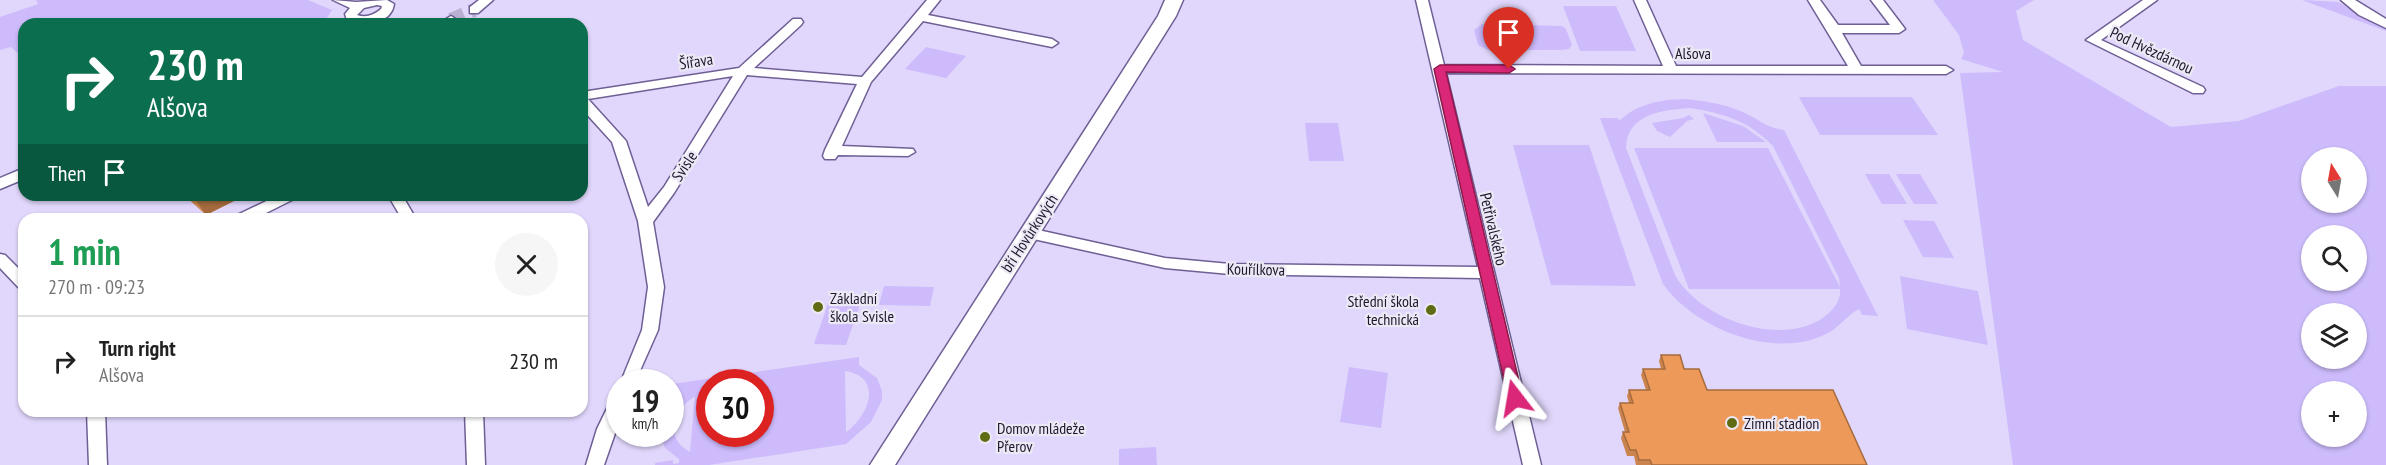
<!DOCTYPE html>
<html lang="en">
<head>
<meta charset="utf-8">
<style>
  :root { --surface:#fff; --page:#f6f6f6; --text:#222; --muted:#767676; --line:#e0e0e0 }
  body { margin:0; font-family:"PT Sans Narrow",sans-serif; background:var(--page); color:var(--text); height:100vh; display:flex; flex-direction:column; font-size:22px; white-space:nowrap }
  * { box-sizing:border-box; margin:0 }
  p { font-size:20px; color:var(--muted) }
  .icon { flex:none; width:33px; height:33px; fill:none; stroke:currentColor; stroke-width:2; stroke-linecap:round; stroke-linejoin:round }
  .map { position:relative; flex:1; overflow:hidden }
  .sheet { position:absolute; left:18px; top:213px; width:570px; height:204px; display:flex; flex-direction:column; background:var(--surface); border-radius:18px; box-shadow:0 2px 4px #0004 }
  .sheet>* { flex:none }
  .top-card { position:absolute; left:18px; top:18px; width:570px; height:183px; border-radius:18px; box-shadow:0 2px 4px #0004; background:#0b6e4f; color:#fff; overflow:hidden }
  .needle { width:39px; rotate:349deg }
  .controls { position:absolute; left:2301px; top:147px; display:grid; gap:12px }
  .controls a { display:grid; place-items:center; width:66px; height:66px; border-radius:50%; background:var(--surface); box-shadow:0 2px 4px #0004; font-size:30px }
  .speed { position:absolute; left:606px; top:369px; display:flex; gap:12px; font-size:30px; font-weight:700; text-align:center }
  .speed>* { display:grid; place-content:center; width:78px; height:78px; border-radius:50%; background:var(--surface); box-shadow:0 2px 4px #0004; line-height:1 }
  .speed small { font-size:15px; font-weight:400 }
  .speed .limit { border:9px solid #d22; background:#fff; color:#111 }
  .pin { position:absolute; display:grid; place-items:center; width:51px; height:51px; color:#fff; margin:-62px -26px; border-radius:50% 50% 50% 0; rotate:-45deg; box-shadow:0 0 6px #0007 }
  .pin .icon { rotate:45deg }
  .me { position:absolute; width:66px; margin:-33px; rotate:346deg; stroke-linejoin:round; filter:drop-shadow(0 0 4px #0008) }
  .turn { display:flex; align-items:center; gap:21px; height:126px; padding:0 30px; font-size:27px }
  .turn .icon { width:78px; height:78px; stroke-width:2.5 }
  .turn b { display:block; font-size:42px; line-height:51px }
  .then { display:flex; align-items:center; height:57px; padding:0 30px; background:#0003; gap:12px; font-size:22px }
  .round { display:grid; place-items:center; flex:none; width:63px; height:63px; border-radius:32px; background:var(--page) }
  .headline { display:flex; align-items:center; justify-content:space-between; height:102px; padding:0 30px }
  h1 { font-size:36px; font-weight:800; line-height:45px; color:#1e9e55 }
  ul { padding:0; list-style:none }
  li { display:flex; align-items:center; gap:18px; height:90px; padding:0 30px; border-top:2px solid var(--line) }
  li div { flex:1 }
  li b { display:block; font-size:22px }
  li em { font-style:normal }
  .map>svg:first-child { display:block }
  .green { fill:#cdbbfc; fill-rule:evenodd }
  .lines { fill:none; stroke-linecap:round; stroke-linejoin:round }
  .street-tunnel { stroke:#bab0d2; stroke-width:14; stroke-dasharray:14 7; stroke-linecap:butt }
  .street-casing { stroke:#6f5f95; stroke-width:3 }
  .secondary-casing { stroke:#6f5f95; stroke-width:3 }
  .street { fill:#fff; fill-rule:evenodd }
  .secondary { fill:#fff; fill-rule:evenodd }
  .wall { fill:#cb844d }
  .shaded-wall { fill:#a56b3e }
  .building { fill:#ec9959; stroke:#a56b3e; stroke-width:1.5 }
  .route { fill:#db2777; stroke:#8e194d; stroke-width:1.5 }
  .poi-dot { fill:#606b13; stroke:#ece9f5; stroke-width:2 }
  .labels { text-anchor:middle; stroke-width:4.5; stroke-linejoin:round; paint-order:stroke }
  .street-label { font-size:16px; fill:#1d162c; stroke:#ece9f5 }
  .poi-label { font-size:16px; fill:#1d162c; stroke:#ece9f5; text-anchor:start }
</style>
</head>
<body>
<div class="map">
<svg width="2386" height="465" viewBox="0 0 2386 465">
  <rect width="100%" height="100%" fill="#e1d7fc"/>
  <path class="green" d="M36 0H308L332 10 325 21 320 24H24V59L11 47 0 50V17L38 4Z
    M1933 0H2034L2016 11 2023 40 2171 127 2239 121 2339 86H2386V465H2013L1960 73 2003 72 1961 59 1964 53 1959 35ZM2312 158H2356V202H2312ZM2312 236H2356V280H2312ZM2312 314H2356V358H2312ZM2312 392H2356V436H2312Z
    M2302 0 2338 2 2386 27V31Z
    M1563 6H1616L1636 51H1580Z
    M1482 24 1562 26 1566 29 1572 45 1569 49 1563 50H1488L1478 45 1474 30Z
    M926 47 966 56 946 78 905 69Z
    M1799 97H1912L1938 135H1820Z
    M1685 99C1705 101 1726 104 1745 113 1758 119 1769 129 1784 130L1878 316 1862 315 1859 309C1847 315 1839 328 1826 334 1774 360 1695 329 1663 284L1600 118H1618L1619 121C1639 103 1659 100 1685 99ZM1690 108C1723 113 1749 121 1773 146L1839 278 1840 287 1768 148H1634L1689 289H1840C1841 299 1836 306 1829 313 1787 351 1700 320 1675 275L1626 148C1627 114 1662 110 1690 108Z
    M1703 113 1743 126 1766 142H1717Z
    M1689 115 1694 119 1687 121 1670 137 1657 131 1652 123 1683 118Z
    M1305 123H1338L1344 161H1309Z
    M1513 145H1589L1636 286 1551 285Z
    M1865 174H1889L1907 204H1882Z
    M1896 174H1920L1938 204H1914Z
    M1903 220 1934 221 1954 258 1923 257Z
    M1900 276 1978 291 1988 345 1907 329Z
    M884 286 934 287 930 306 879 305Z
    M831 295 863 296 846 345 814 344Z
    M859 357V365L877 378 882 391V400L871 422 846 444 709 465H655V463L673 460V464L679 463V459L665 448 660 436V434H670L671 405 678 397H671L672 384ZM845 371C884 377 869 416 846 432ZM710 382H760V434H710L709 394 696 396 709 391ZM694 397H695L690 452C664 438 672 411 694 397Z
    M1349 367 1388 373 1381 428 1340 422Z
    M1156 447 1157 465H1119V449Z"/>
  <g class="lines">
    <path class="street-tunnel" d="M451 20 474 10"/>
    <defs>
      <path id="street" d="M333 0 356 2 387 0 394 4C391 25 362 27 347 20L345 14 350 8ZM377 5 382 6 381 9C374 15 366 18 357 15L364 8Z
        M479 0H493L478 13H470V7Z
        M927 0H940L928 15 1052 39 1058 43 1052 47 923 21 871 82 842 146 913 149 915 152 908 156 838 155 835 159H825L823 156 825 150 857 84 747 75 674 193 653 222 664 287 658 330 635 382 620 384 642 330 648 287 638 221 612 142 582 109V92L739 68 793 19H801L803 22 801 25 754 68 862 77ZM733 76 664 187 648 207 626 141 588 99Z
        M1416 0H1428L1444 65 1663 66 1634 0H1646L1676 66H1848L1808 0H1820L1838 25H1890L1871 0H1883L1905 29 1899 33H1842L1861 66H1946L1953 70 1946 74 1446 73 1541 465H1523L1480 278 1230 274 1165 268 1029 238 1021 233 1029 228 1165 258 1230 264 1478 267Z
        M2143 0H2157L2101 40 2203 87 2205 90 2203 93H2193L2086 40Z
        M2341 0H2355L2386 19V28L2359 15Z
        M451 16 457 20 455 23 438 24Z
        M24 168V179L0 189V178Z
        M279 195H298L296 198 254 219H235L237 215Z
        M388 195H402L416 219H402Z
        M0 254 5 255 24 274V289L18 287 0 268Z
        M620 393V419L604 465H586L597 429 614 394Z
        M87 411H105L107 465H89Z
        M465 411H483L485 465H467Z"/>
      <path id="secondary" d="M1165 0H1183L1176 16 895 465H870L1158 16Z"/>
    </defs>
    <use href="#street" class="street-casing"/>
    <use href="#secondary" class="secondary-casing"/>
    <use href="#street" class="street"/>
    <use href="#secondary" class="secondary"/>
  </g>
  <path class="wall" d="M184 195H246L206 215Z
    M1661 355 1684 369 1707 390 1867 465H1636L1634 456H1627L1621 438 1623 432H1625L1618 408 1620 403H1629L1627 396 1629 390H1646L1641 375 1643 369H1661L1659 361Z"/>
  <path class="shaded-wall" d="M192 195H246L206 215Z"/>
  <path class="building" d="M1661 355H1680L1684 369H1699L1707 390H1833L1867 465H1652L1650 460H1639L1636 450H1630L1623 432H1629L1620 403H1633L1629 390H1650L1643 369H1665Z"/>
  <path class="route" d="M1440 65H1509L1515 69 1509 73 1446 72 1523 398 1521 402H1510L1508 398 1434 69Z"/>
  <g class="poi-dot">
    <circle cx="818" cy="307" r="6"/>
    <circle cx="1431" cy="310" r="6"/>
    <circle cx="1732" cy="423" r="6"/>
    <circle cx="985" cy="437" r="6"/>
  </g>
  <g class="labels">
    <g class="street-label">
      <text transform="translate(2152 50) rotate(25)" y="6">Pod Hvězdárnou</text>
      <text x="1693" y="59">Alšova</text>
      <text transform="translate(696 61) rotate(-9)" y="6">Šířava</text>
      <text transform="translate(684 166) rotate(-57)" y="6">Svisle</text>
      <text transform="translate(1494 229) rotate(77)" y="6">Petřivalského</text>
      <text transform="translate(1029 233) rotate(-57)" y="6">bří Hovůrkových</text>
      <text transform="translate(1256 269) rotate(1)" y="6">Kouřílkova</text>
    </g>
    <g class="poi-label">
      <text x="830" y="304">Základní<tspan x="830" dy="18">škola Svisle</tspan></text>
      <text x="1419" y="307" text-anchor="end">Střední škola<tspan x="1419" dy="18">technická</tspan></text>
      <text x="1744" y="429">Zimní stadion</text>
      <text x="997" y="434">Domov mládeže<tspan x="997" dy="18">Přerov</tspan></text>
    </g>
  </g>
</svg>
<div class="controls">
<a><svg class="needle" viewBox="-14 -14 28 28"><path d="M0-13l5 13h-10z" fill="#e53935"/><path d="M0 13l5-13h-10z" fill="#767676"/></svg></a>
<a><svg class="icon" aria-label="search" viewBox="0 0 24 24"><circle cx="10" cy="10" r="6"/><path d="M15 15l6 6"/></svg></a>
<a><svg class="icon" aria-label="layers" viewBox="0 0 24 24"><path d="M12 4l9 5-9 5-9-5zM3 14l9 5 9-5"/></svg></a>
<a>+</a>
</div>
<div class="speed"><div>19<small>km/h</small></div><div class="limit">30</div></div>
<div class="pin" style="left:1509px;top:69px;background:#d93025"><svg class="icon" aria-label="arrive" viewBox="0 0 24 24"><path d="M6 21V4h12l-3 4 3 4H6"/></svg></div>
<svg class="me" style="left:1515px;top:398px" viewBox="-20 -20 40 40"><path d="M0-17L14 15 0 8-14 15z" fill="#db2777" stroke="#fff" stroke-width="4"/></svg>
<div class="top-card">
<div class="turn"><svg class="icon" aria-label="right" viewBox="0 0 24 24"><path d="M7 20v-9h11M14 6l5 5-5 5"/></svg><div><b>230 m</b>Alšova</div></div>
<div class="then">Then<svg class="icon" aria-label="arrive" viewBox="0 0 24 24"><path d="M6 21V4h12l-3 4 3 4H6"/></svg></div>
</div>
<section class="sheet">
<div class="headline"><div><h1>1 min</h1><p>270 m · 09:23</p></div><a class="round"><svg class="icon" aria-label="close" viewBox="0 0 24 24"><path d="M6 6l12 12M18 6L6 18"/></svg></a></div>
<ul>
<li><svg class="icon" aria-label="right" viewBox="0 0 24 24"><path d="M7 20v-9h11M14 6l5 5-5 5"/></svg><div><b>Turn right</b><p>Alšova</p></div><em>230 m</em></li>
</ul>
</section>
</div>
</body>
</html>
